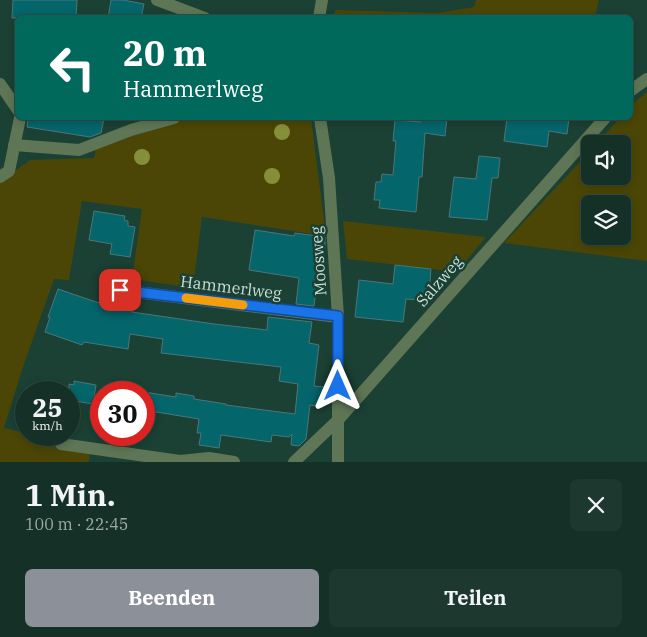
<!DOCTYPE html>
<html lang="de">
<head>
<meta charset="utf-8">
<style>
  :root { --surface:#143027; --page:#1d382f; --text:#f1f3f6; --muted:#9da9a7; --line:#334b44; --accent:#8c9099 }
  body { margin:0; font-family:"IBM Plex Serif",serif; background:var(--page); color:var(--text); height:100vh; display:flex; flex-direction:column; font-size:19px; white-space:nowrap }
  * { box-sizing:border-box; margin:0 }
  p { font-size:16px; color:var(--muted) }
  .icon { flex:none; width:28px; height:28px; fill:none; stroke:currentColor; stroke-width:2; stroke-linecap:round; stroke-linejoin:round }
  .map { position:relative; height:462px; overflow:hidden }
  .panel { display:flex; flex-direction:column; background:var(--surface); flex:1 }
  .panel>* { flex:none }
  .guide { position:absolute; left:15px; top:15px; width:618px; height:105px; border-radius:8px; box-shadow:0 2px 8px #0003,0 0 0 1px var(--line); background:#00695c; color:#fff; overflow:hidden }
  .tools { position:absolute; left:581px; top:135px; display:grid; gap:10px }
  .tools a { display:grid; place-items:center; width:50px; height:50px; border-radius:8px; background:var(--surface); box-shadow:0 2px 8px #0003,0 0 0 1px var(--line); font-size:25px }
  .speed { position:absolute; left:15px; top:381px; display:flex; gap:10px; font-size:25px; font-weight:700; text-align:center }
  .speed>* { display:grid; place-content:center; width:65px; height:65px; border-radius:50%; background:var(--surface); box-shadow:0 2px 8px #0003,0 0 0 1px var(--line); line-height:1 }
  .speed small { font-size:12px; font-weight:400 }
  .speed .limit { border:8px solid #d22; background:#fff; color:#111 }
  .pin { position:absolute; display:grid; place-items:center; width:42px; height:42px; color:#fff; margin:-21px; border-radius:10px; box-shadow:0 2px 8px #0006 }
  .me { position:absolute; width:55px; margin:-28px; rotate:0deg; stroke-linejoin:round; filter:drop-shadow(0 0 4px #0008) }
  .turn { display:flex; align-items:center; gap:18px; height:105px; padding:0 25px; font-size:22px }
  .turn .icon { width:65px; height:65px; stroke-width:2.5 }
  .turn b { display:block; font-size:35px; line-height:42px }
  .round { display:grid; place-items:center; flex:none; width:52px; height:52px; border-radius:8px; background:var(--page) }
  .overview { display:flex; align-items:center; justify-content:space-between; height:85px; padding:0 25px }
  h1 { font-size:30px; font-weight:800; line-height:38px }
  .button { display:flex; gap:10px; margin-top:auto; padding:10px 25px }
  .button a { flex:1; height:58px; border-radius:8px; background:var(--accent); color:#fff; font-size:20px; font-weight:800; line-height:58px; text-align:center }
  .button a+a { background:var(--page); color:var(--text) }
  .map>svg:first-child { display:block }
  .green { fill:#4b4606; fill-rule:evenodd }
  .building { fill:#04656b; stroke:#4c767a }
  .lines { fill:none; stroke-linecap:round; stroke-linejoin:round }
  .minor { stroke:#5e7655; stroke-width:12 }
  .tree { fill:#858f39 }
  .route-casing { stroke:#114b97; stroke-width:12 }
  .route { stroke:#1a73e8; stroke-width:9 }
  .slow { stroke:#f59e0b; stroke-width:9 }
  .labels { text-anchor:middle; stroke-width:5; stroke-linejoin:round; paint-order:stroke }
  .street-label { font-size:16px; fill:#cbdfd7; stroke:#1b4034 }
</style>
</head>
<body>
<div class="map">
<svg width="647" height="462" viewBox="0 0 647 462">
  <rect width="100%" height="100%" fill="#1b4034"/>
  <path class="green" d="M476 0H599L595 17H332L336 10 437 13 474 7Z
    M647 92V261L504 243 590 151V176H622V144H596L620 118H630V106ZM590 204H622V236H590Z
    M190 118H311L326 236 202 217 193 288 132 279 142 209 82 201 69 280 54 279 22 370 4 428 26 433V435H37L57 439 56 448 90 452 89 462H0V182L30 160 94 158 96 147 146 130Z
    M343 221 486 237 457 272 347 259Z"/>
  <path class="building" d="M13 0H77L76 18H12Z
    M111 0H123L144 4 141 18H108Z
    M28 118H104L101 133 90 137 27 127Z
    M421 118H447L445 136 425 133 422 177H419L416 212 379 208 380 200H374L376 182H381L382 174 393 175 396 141H393L395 120 421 122Z
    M507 118H569L567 134 549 131 547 147 504 141Z
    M479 156 500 158 498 178H492L487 220 449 217 454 177 476 179Z
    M94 211 125 216 124 220 128 221V226L135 227 130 257 110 254 112 244 89 240Z
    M255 230 294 236 295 233 325 237V247L323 265H319L314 306 296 304 299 278 249 270Z
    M395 265 431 269 429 293 422 292 421 300 406 299 403 322 355 317 359 280 393 284Z
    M58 289 96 302 133 309 132 312 214 324 267 330 268 317 312 322 309 343 319 345 314 386 325 387 323 407 310 405 306 439 299 446 291 445 292 434 289 437 272 435 271 442 221 435 219 448 199 445 201 433H197L199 419 144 410V392L176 397V393L194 396V399L226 404V405L295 414 298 384 279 381 281 367 161 353 163 339 130 334 128 349 84 342 82 345 45 332 50 317H48Z
    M74 381 96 385 93 404 69 400V384L74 385Z"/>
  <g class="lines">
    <path class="minor" d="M157 0 205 18
      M319 18 322 0
      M0 84 18 110
      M630 91 647 79
      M320 118 329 178 338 317V462
      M14 145 79 150 131 130 174 118
      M0 177 9 171 20 118
      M120 290 338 317
      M61 444 180 461 209 458 234 462
      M294 462 338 420 605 118"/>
  </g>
  <g class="tree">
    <circle cx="282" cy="132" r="8"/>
    <circle cx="142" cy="157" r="8"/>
    <circle cx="272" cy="176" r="8"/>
  </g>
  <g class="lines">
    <defs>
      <path id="route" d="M120 290 338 316V386"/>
    </defs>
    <use href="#route" class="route-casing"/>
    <use href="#route" class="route"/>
    <path class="slow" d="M186 298 243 305"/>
  </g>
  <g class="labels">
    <g class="street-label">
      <text transform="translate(318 261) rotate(-94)" y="6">Moosweg</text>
      <text transform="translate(439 281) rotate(-49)" y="6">Salzweg</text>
      <text transform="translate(231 287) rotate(7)" y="6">Hammerlweg</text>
    </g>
  </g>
</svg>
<div class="tools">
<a><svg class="icon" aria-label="sound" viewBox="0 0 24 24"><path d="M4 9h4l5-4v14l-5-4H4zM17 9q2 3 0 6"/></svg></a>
<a><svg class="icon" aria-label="layers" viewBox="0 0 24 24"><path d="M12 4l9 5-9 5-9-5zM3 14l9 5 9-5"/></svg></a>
</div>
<div class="speed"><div>25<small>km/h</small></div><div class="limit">30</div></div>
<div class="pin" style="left:120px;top:290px;background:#d93025"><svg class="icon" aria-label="arrive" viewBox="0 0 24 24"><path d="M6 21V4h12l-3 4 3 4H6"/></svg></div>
<svg class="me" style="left:338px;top:386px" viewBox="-20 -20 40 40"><path d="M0-17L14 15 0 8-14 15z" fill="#1a73e8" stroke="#fff" stroke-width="4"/></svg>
<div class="guide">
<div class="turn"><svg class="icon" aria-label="left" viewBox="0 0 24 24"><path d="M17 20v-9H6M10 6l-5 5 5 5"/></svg><div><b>20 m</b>Hammerlweg</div></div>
</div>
</div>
<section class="panel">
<div class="overview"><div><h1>1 Min.</h1><p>100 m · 22:45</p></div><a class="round"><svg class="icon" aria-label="close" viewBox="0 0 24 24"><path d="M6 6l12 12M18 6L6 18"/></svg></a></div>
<div class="button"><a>Beenden</a><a>Teilen</a></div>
</section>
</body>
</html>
